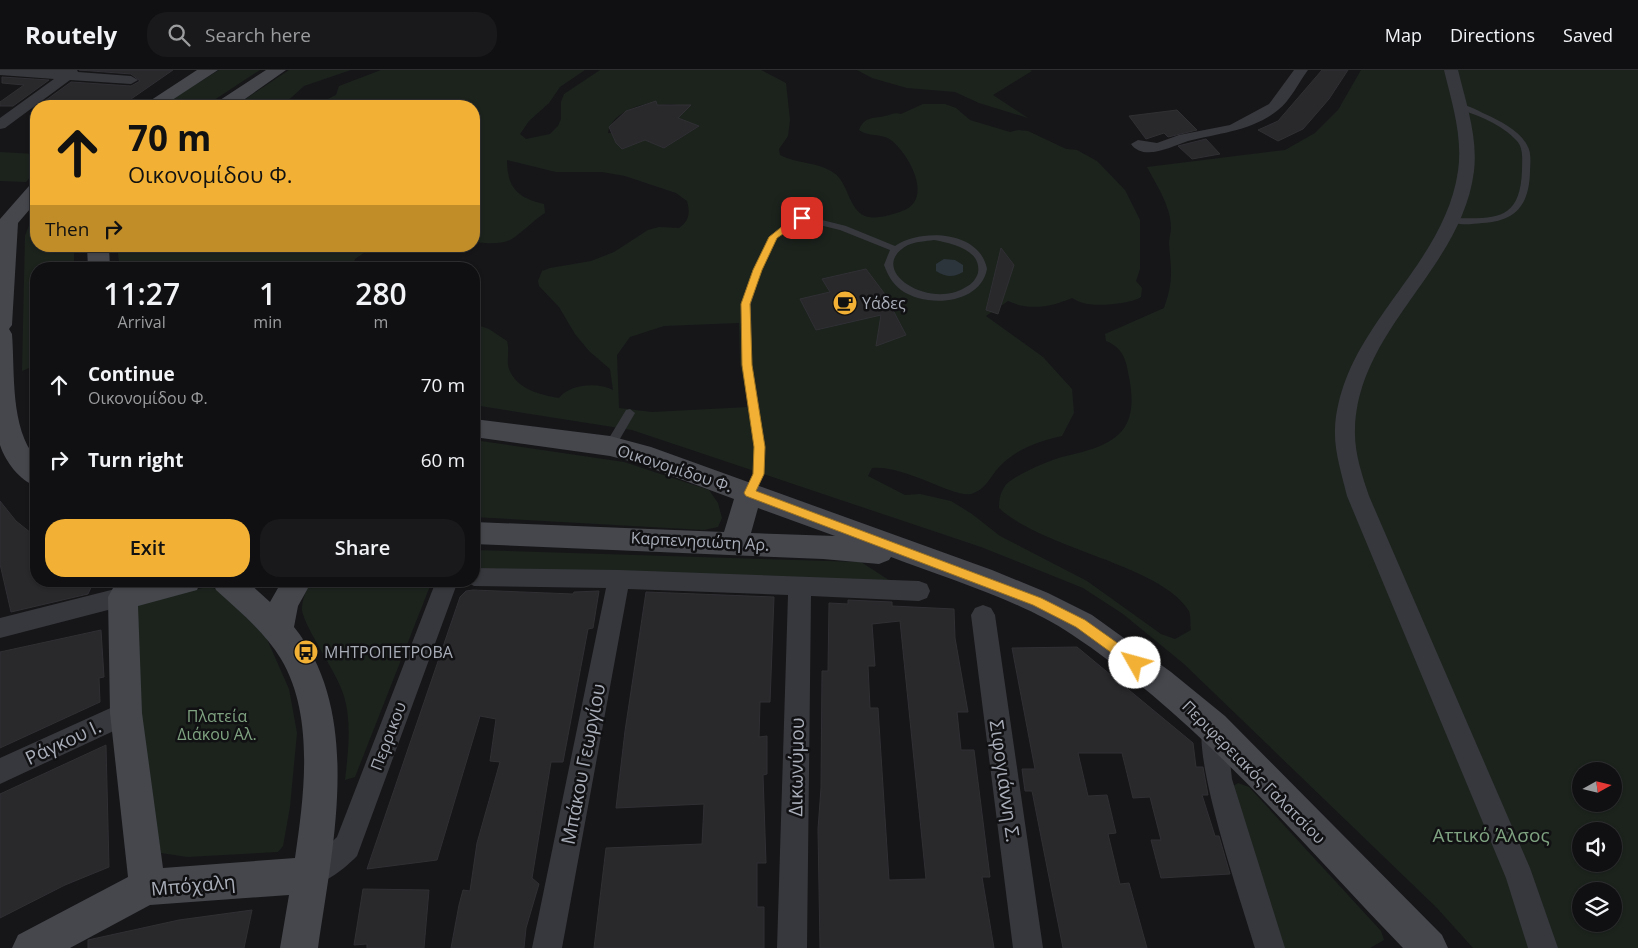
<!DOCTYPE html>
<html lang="en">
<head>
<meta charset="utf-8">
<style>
  :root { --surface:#101012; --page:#19191b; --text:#f1f3f6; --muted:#9c9d9f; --line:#303032; --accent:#f2b134 }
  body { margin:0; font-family:"Open Sans",sans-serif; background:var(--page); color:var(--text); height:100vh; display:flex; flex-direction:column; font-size:19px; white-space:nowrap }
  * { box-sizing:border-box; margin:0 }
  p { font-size:16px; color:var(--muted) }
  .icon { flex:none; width:28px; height:28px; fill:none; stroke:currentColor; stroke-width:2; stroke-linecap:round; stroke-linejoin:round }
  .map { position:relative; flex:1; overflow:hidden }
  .drawer { position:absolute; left:30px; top:192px; width:450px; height:325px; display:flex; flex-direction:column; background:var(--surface); border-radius:20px; box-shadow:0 1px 4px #0004,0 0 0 1px var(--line) }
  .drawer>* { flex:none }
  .banner { position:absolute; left:30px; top:30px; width:450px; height:152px; border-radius:20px; box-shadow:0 1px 4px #0004,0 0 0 1px var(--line); background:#f2b134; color:#111; overflow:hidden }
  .needle { width:32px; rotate:82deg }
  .controls { position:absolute; left:1572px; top:692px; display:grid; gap:10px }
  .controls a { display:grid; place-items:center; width:50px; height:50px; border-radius:50%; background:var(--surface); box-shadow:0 1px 4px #0004,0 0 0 1px var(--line); font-size:25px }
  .pin { position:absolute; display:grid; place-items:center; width:42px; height:42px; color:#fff; margin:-21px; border-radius:10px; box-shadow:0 2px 8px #0006 }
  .me { position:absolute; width:55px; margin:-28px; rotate:308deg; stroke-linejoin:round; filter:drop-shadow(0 0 4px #0008) }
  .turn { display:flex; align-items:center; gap:18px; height:105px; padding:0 15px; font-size:22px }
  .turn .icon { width:65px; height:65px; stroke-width:2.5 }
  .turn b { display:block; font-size:35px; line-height:42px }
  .then { display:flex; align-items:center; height:48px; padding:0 15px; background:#0003; gap:10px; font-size:19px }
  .eta { display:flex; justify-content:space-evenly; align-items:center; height:85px; text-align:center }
  .eta b { font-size:30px; font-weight:600; line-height:35px }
  .button { display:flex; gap:10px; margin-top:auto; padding:10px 15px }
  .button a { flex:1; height:58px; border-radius:20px; background:var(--accent); color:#111; font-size:20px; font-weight:600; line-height:58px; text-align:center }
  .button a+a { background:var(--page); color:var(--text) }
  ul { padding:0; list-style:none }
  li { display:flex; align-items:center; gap:15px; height:75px; padding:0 15px }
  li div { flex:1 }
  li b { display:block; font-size:19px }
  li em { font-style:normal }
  header { display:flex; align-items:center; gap:30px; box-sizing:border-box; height:70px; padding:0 25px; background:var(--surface); border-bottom:1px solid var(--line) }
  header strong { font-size:24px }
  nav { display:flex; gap:28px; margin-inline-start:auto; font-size:18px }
  .search { width:350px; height:45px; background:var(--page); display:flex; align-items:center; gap:12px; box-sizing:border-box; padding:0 18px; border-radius:20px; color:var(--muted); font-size:19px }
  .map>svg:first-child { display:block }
  .green { fill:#1c231d; fill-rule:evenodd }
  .water { fill:#2c353c }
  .building { fill:#29292c; stroke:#303034; fill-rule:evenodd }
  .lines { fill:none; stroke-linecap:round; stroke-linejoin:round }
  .lane { fill:#37383d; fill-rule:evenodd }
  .street { fill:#37383d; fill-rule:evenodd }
  .secondary { fill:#45474d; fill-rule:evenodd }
  .route { fill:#f2b134; stroke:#9d7322 }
  .labels { text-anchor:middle; stroke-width:5; stroke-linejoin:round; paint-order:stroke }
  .poi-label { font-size:16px; fill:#a8adb8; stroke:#111113; text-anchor:start }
  .street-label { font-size:16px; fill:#a8adb8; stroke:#111113 }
  .park-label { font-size:16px; fill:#7fa381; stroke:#111113 }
  .near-street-label { font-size:19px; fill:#a8adb8; stroke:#111113 }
  .near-park-label { font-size:19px; fill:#7fa381; stroke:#111113 }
</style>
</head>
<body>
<header>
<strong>Routely</strong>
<div class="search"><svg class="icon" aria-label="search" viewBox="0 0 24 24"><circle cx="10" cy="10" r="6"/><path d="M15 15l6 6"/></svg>Search here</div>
<nav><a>Map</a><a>Directions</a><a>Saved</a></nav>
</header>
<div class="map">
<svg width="1638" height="878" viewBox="0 0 1638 878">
  <rect width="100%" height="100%" fill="#161618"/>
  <path class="green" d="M219 0H260L205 36H161Z
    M289 0H351L304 16 282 36H235Z
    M381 0H585L560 17 549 33 529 51 520 64 526 69 550 64 558 56 561 49V32L564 24 600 0H761L786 13 790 50 788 66 779 79 780 85C797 94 819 92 834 103 848 112 849 140 865 146 875 150 892 145 902 141 934 130 910 85 891 70 881 63 868 67 859 60 865 46 872 49 885 46 891 45 895 42 901 44L923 34H945L956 38 970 50 1010 62 1018 60 1028 61 1066 79 1077 80 1097 91 1125 120 1140 150V199L1136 211 1142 218 1141 227C1131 234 1095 237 1083 233 1079 232 1076 230 1072 228 1051 237 1029 241 1008 231L986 246 1043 287 1072 319 1074 343 1062 366C1041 370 1015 380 1001 395 990 406 987 419 971 424 954 428 903 394 872 398L868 406 905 425 920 424 951 431 972 444 1000 466 1087 511 1161 564 1175 569 1191 560C1190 555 1191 546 1189 541 1162 495 1043 479 999 438 999 430 1000 423 1005 416 1012 406 1054 388 1066 386 1115 375 1140 362 1129 307 1126 289 1123 278 1106 271L1105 264 1164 238C1174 210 1171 201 1169 173 1169 168 1171 163 1171 158 1171 136 1157 116 1147 97L1285 80 1315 63 1338 40 1361 0H1638V878H1473L1437 838 1184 594 1123 544 1083 518 981 477 632 360 474 335V254L489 259 507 271C510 280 506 291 509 299 516 319 541 325 559 328 570 314 598 312 613 320L610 299 589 281 575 264 559 237 539 216 538 211 542 201 550 198 591 191 614 182 648 160 659 157 679 158C690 151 690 142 687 131L676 123 625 106 602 102H556L507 90C507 118 518 128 544 134L545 143C535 149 517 167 510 170 499 175 485 173 474 172V36H313L336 25 339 16ZM656 32 657 35 671 34 689 37 678 48 698 57 664 78 645 70 622 79 616 73 614 63H608C611 43 639 34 656 32ZM739 253 740 294 749 337 652 342 619 338 617 285 630 267 664 256ZM1581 701H1614V734H1581ZM1581 761H1614V794H1581ZM1581 821H1614V854H1581Z
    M857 0H1030L1032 1 993 25 1028 48 979 33 955 22 907 18 872 8Z
    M0 82 36 84V101L26 112 0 111Z
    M36 136V176H74V199H36V295L22 301 25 166Z
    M117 176H374L355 189 351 199H120Z
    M474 370 624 392 709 420 718 433 722 448 718 457 704 460 474 447Z
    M474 480 861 492 895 514 474 498Z
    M312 511H432L355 707 345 710C348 683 352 653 344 626 337 602 304 557 302 540 302 529 306 520 312 511Z
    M210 516 222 523 266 567 289 619 297 663 290 737 283 776 278 782 187 787 161 783 136 640 128 537Z
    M1238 713 1249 717 1381 861 1384 870 1370 878H1281L1230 718Z"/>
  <path class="water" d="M944 189 955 190 963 195V202C953 208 946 207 936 201V194Z"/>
  <path class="building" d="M79 0H173L121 36H38L71 12 131 16 140 11 131 4Z
    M1322 0H1348L1329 29 1303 59 1278 71 1258 60 1278 51Z
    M2 7 49 10 13 36H0V32L24 15 2 13Z
    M656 31 657 35H691L678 48 699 56 664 78 645 70 622 79 616 73 609 57 626 41Z
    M1177 40 1197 60 1168 67 1164 63 1146 69 1129 46Z
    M1206 69 1220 84 1192 89 1178 76Z
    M1001 178 1014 195 998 244 986 240Z
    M866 199 884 223 906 265 876 276 881 245 816 260 800 229 830 222 822 209Z
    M0 431 16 451 36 467V511H94L88 524 11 542 0 494Z
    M473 520 573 524 574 522 599 521 593 558 588 559 563 692H551L532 808 539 814 526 858 524 878H451L459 835 463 820 470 821 477 773 500 692 490 691 496 649 480 646 437 790 367 799 460 527 466 521Z
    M646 522 774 527 770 632H760L759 667 767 666V704L763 705 766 793H757V837H764V878H594L606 778 702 774 704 734 616 738 625 661Z
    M848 530 892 532V536L954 539 955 568 968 642H957L961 680H974L990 807H982L994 878H820L818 759 821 718 822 601H828L829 533 848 534ZM900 551 926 809 889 810 878 638H870L868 596H875L872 554Z
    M101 560 104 607 99 608 100 632 0 678V582Z
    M1077 577 1193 673 1196 697H1203L1208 725H1202L1215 766H1219L1230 804 1161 808 1151 770H1161L1150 727 1133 728 1122 683H1078L1088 726 1107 725 1116 763 1108 764 1120 814 1129 813 1147 878H1063L1032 721H1025L1022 699H1035L1012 578Z
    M106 675 109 797 65 815 0 848V724Z
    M363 819 429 820 424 878H367V874L354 875Z
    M252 840 244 878H88V870L179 850Z"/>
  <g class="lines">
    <path class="lane" d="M1456 34C1466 34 1477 40 1485 44 1500 51 1519 60 1527 75 1532 83 1530 94 1530 102 1529 135 1516 151 1482 153 1473 154 1456 156 1449 151L1453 148C1495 149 1520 151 1522 101 1522 91 1524 79 1517 71 1502 54 1477 45 1456 38Z
      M802 145 846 156 895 176C922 158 980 161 987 199 980 235 926 238 901 220 892 213 888 205 884 195L890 180 840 160 803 151 795 154 777 168 761 200 751 234 752 295 765 377 764 404 753 426H745L743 423 754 404 755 377 742 295 741 234 753 200 769 167 789 150ZM934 170C950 173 982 179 978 203 976 209 972 214 966 217 929 241 864 199 908 175 915 172 926 171 934 170Z
      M630 339 635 343 614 379H606L605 376 606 373 626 340Z"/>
    <path class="street" d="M0 0H77L78 2 131 6 138 10 131 14 70 10 5 58 0 59V48L54 9 0 5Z
      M1294 0H1308C1299 12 1290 31 1278 40 1252 61 1219 63 1188 71 1172 76 1144 92 1131 74L1138 70 1157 73 1179 65 1230 55 1269 34Z
      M1444 0H1458C1466 33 1478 67 1474 101 1462 199 1358 258 1355 359 1354 382 1362 405 1369 426L1530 798 1558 878H1528L1506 808 1347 426C1342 405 1334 381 1335 359 1341 257 1444 199 1458 101 1463 67 1452 33 1444 0Z
      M474 498 619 500 919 511 927 514 930 521 927 528 919 531 811 526 807 878H777L788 525 628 519 562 878H532L606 518 474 516 465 511H474Z
      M436 511H458L357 786C341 802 330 809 309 818L299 814 295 804 299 794 319 784 337 767Z
      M123 517 131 520 134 527 131 534 0 568V548Z
      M983 535 991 538 995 545 1043 878H1013L971 545 975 538Z
      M126 631 135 635 139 643 135 651 0 714V688Z
      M1213 645 1222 649 1226 657 1232 709 1285 878H1255C1243 836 1189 682 1204 649Z"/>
    <path class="secondary" d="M197 0H218L163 36H142Z
      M266 0H286L235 36H214L217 32Z
      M36 114V132L18 153 12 255 9 259 12 264C15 303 10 358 36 388V416C20 411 5 391 0 375V149L29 116Z
      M87 176H109L110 199H88Z
      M474 349 610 366 651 377 992 500 1048 523 1092 545 1171 602 1225 646 1442 865 1448 878H1403C1298 769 1198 648 1071 564 1022 531 946 508 891 487L889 490 879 494 823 489 474 474V452L724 462 734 429 637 393 610 386 474 367ZM758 438 835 466 751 463Z
      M136 511H201L197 520 138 536 142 643 163 798 295 788C304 726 315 646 281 589 265 562 239 541 216 520L212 511H247L270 532 282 511H312L298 536 294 557C364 644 332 778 318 878H280L289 825 150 835 70 878H12L18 865 128 807 110 643 108 527 113 518Z"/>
  </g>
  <path class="route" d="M799 146 806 148 777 168 762 200 750 234 752 295 765 377 764 404 756 421 1041 528 1085 550 1140 589 1142 593 1140 597H1131L1076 557 1033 535 746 426 744 423 753 404 754 377 742 295 741 234 753 200 769 167 789 151Z"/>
  <defs>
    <symbol id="cafe-disc" viewBox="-11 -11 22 22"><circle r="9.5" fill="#f2b134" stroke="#111113"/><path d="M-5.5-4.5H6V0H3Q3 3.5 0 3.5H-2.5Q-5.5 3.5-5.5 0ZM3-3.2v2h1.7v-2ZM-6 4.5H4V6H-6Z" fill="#111"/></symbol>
    <symbol id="bus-disc" viewBox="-11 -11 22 22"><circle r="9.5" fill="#f2b134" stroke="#111113"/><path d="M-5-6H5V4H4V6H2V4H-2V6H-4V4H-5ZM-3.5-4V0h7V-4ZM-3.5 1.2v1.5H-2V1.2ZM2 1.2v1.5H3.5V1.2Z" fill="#111"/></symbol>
  </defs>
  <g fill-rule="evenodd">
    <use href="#cafe-disc" x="831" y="219" width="28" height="28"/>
    <use href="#bus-disc" x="292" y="568" width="28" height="28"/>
  </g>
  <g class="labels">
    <g class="poi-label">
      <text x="862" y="239">Υάδες</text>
      <text x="324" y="588">ΜΗΤΡΟΠΕΤΡΟΒΑ</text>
    </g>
    <g class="street-label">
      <text transform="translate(675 398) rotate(18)" y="6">Οικονομίδου Φ.</text>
      <text transform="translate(700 471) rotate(3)" y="6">Καρπενησιώτη Αρ.</text>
      <text transform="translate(388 666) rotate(-69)" y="6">Περρικου</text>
      <text transform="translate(1254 702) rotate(45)" y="6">Περιφερειακός Γαλατσίου</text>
    </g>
    <g class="park-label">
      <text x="217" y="652">Πλατεία<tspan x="217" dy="18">Διάκου Αλ.</tspan></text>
    </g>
    <g class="near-street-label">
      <text transform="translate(63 672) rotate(-25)" y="7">Ράγκου Ι.</text>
      <text transform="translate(583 694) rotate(-79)" y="7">Μπάκου Γεωργίου</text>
      <text transform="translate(796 697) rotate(-89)" y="7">Δικωνύμου</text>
      <text transform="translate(1005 711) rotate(82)" y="7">Σιφογιάννη Σ.</text>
      <text transform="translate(193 815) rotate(-5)" y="7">Μπόχαλη</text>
    </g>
    <g class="near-park-label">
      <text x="1491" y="772">Αττικό Άλσος</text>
    </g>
  </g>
</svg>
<div class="controls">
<a><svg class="needle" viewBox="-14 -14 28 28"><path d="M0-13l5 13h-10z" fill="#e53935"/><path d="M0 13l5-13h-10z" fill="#9c9d9f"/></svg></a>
<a><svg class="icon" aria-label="sound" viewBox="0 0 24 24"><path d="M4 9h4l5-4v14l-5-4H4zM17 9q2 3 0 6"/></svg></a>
<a><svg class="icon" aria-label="layers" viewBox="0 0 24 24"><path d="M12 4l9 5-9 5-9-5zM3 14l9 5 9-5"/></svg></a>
</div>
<div class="pin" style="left:802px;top:148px;background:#d93025"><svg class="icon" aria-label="arrive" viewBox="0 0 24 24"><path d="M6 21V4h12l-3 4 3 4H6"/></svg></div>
<svg class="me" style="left:1135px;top:593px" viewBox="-20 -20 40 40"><circle r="19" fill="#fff"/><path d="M0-13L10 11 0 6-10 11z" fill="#f2b134"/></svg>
<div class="banner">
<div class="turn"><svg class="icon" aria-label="ahead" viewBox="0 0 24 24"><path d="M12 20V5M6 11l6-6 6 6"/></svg><div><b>70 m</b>Οικονομίδου Φ.</div></div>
<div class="then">Then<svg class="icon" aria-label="right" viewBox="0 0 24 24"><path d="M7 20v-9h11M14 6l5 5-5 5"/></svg></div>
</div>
<section class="drawer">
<div class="eta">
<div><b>11:27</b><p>Arrival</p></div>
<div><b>1</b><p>min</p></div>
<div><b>280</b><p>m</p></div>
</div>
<ul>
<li><svg class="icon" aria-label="ahead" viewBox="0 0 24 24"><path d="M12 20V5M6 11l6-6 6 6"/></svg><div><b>Continue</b><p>Οικονομίδου Φ.</p></div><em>70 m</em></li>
<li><svg class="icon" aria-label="right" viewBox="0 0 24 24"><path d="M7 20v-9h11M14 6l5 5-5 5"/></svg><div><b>Turn right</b></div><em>60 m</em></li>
</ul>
<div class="button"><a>Exit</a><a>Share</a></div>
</section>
</div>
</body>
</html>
